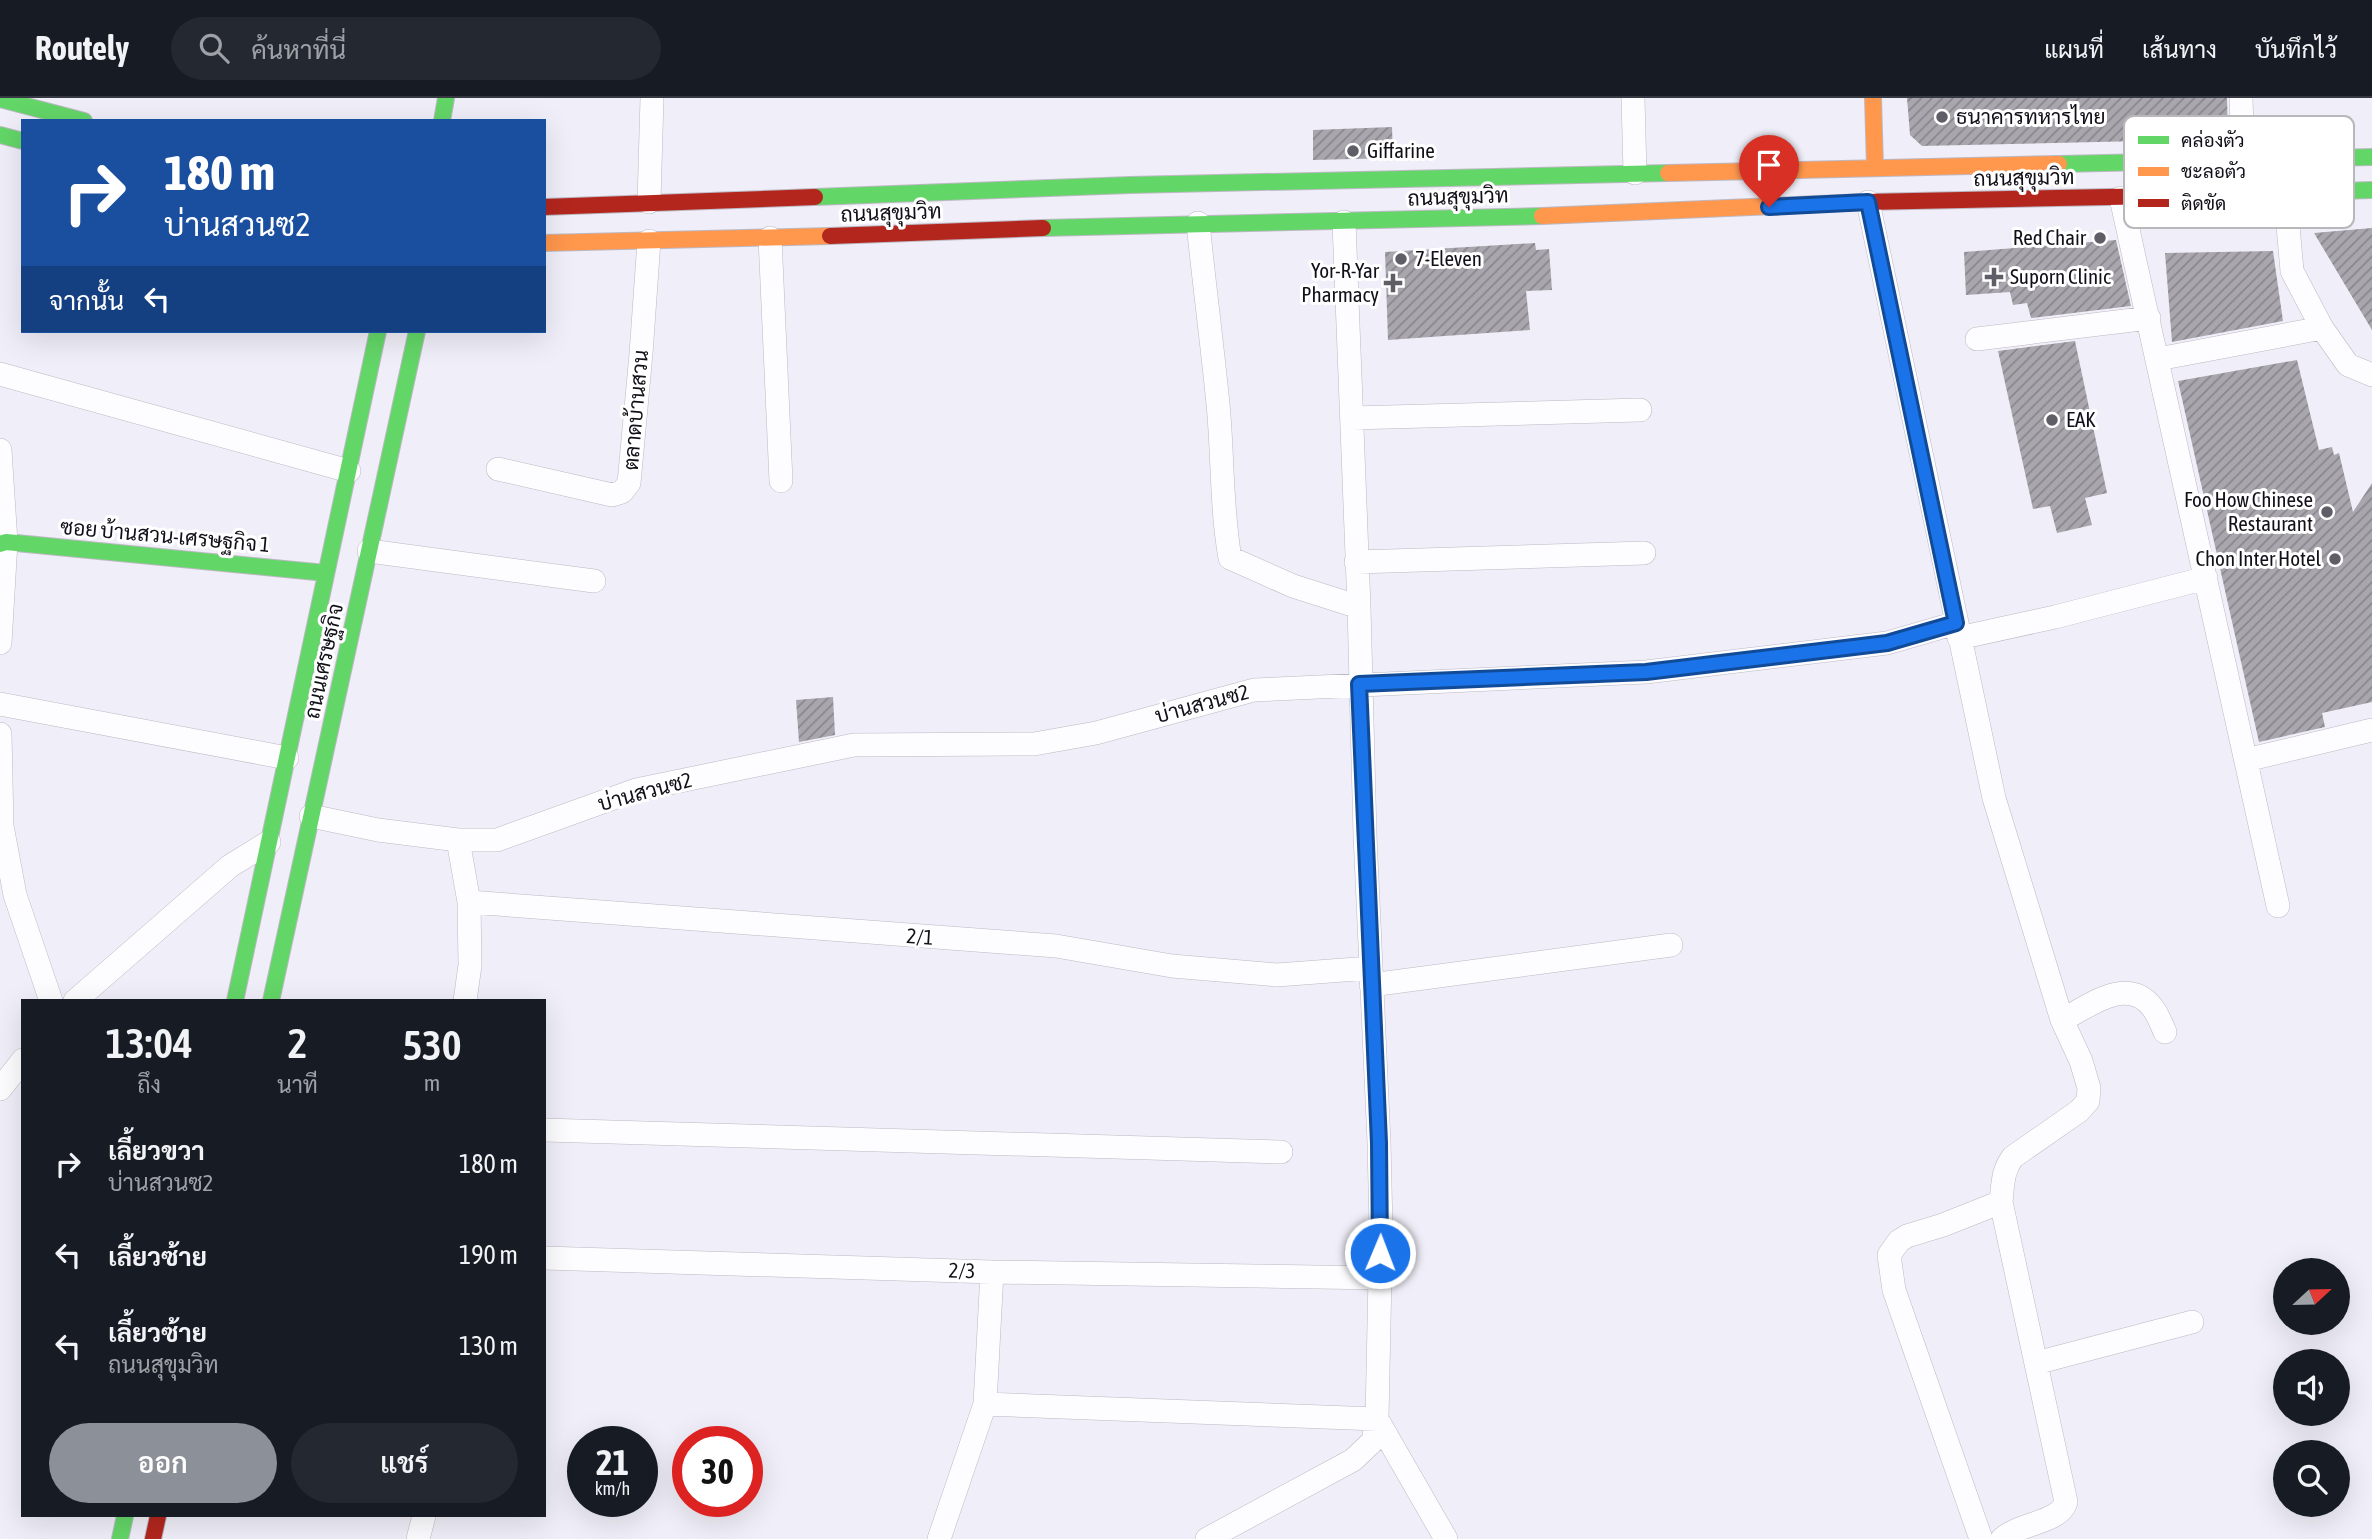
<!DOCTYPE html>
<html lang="th">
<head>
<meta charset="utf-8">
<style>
  :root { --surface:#171b24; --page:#242831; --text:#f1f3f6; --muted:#9ea1a6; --line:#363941; --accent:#8c9099 }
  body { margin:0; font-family:"Asap Condensed",Sarabun,sans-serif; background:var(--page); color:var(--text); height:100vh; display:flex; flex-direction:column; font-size:26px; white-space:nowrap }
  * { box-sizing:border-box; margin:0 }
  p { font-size:23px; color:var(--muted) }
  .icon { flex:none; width:38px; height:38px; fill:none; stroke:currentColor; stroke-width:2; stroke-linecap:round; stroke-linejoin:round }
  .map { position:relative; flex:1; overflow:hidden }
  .side { position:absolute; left:21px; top:901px; width:525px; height:518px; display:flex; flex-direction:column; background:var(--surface); border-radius:0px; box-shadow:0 7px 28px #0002 }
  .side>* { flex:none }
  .guide { position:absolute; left:21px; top:21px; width:525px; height:214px; border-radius:0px; box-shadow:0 7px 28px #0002; background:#1a4fa0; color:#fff; overflow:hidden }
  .needle { width:46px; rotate:68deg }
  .fabs { position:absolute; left:2273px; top:1160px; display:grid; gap:14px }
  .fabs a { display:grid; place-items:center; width:77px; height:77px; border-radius:50%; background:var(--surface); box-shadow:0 7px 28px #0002; font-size:35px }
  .speed { position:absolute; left:567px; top:1328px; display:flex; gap:14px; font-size:35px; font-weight:700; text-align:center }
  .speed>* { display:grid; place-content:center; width:91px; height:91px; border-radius:50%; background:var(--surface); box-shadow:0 7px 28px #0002; line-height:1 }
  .speed small { font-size:18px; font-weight:400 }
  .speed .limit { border:10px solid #d22; background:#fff; color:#111 }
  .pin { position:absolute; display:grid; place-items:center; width:60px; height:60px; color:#fff; margin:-72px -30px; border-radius:50% 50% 50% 0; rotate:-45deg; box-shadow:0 0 7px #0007 }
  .pin .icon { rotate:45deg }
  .me { position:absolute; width:77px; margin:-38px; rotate:1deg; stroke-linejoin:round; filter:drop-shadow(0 0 5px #0008) }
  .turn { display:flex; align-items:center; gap:24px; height:147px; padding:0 28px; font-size:32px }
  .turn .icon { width:91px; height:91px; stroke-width:2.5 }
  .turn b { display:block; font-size:49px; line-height:60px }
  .then { display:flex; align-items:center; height:66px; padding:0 28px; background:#0003; gap:14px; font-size:26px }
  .eta { display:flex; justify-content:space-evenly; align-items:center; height:119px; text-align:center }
  .eta b { font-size:42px; font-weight:600; line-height:49px }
  .action { display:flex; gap:14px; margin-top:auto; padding:14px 28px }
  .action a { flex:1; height:80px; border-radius:42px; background:var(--accent); color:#fff; font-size:28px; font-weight:600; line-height:80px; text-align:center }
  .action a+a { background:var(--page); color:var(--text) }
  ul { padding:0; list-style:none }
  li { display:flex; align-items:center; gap:21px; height:91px; padding:0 28px }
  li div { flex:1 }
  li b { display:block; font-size:26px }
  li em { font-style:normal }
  header { display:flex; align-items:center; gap:42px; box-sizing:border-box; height:98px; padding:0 35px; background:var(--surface); border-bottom:2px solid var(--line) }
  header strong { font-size:33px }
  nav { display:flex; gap:38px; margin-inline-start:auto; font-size:24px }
  .search { width:490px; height:63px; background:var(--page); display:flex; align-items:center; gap:18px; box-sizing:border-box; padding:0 24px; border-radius:38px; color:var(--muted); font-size:26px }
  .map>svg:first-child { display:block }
  .building { fill:url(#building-hatch) }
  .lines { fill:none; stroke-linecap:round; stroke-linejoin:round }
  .street-casing { stroke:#bcb9c3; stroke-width:24 }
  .fast-casing { stroke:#bcb9c3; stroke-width:18 }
  .slow-casing { stroke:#bcb9c3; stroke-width:18 }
  .jam-casing { stroke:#bcb9c3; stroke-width:18 }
  .street { stroke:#fdfcfe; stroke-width:23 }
  .fast { stroke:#63d668; stroke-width:16 }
  .slow { stroke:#ff974d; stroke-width:16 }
  .jam { stroke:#b3261e; stroke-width:16 }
  .route-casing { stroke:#114b97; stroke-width:18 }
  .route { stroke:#1a73e8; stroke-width:12 }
  .poi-dot { fill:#5f5d66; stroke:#fff; stroke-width:2.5 }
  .labels { text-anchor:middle; stroke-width:6; stroke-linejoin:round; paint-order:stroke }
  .poi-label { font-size:21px; fill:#110f17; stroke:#fff; text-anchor:start }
  .street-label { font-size:21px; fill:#110f17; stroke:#fff }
  .key { fill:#fff; stroke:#b8b7b9; stroke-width:2 }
  .key-label { font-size:19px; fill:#110f17 }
</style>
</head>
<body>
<header>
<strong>Routely</strong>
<div class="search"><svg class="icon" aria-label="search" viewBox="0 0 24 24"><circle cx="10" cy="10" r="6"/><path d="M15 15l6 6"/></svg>ค้นหาที่นี่</div>
<nav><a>แผนที่</a><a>เส้นทาง</a><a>บันทึกไว้</a></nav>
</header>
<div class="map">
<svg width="2372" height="1441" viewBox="0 0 2372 1441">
  <defs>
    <pattern id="building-hatch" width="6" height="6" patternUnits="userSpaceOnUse" patternTransform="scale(1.75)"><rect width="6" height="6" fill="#aaa6ae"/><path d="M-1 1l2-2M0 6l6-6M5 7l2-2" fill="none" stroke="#89868d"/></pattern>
  </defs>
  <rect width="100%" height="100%" fill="#f0eef8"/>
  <path class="building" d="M1907 0H2227L2228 41 1922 48 1910 37Z
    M1392 29 1393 60 1313 62V32Z
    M2372 130V232L2314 135Z
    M2116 142 2131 208 2031 220 2027 205 2013 207 2010 194 1966 197 1964 154Z
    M1535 145 1536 152 1549 151 1552 192 1526 193 1530 232 1388 242 1385 154Z
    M2273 153 2283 223 2172 244 2165 155Z
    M2075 243 2107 395 2085 400 2092 427 2057 435 2050 408 2033 411 1998 253Z
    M2297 262 2319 352 2332 349 2334 357 2339 355 2353 414 2372 385V604L2322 615 2325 629 2259 644 2178 283Z
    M833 599 835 637 799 644 796 602Z"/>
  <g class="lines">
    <defs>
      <path id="street" d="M1633 0 1635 75
        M2241 0 2243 62
        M2285 94 2292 173 2322 230 2348 267 2372 277
        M2121 100 2278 808
        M649 104 652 0
        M1868 104 1994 700 2062 922 2081 963 2089 990 2088 1003 2079 1013 2013 1059C2002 1073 2003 1087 2001 1104L2066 1404C2060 1425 2019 1425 2002 1441
        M1198 125C1204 185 1212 245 1218 306 1223 357 1221 409 1230 460L1293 488 1359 509
        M770 140 781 383
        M1977 241 2149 220
        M2158 261 2322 230
        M0 276 349 373
        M1352 320 1640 312
        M0 352 6 444 0 545
        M498 371 612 397 622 394 629 385 641 256 649 143
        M369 453 594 483
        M1356 464 1644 455
        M1959 540 2055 519 2206 480
        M0 606 287 660
        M0 636 2 728 15 797 51 903
        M2246 662 2372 632
        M311 718 378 732 458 742H497L636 692 854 647 1034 646 1096 635 1254 592 1646 574 1887 545 1956 525
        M458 742 469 804 470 867 465 903
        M469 804 1056 848 1172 868 1277 877 1370 870
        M1371 887 1671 847
        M75 903 230 768 269 744
        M2062 922C2088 909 2127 877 2152 909 2158 916 2161 926 2165 934
        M0 991 23 962
        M544 1032 1281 1054
        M544 1160 992 1174 1380 1180
        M2036 1265 2192 1224
        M985 1306 1377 1321
        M1377 1321 1446 1441
        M418 1441 424 1418
        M939 1441 985 1306 992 1174
        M1207 1441 1353 1362 1373 1343 1377 1321 1381 1130 1379 1045 1365 737 1359 509 1344 124
        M1981 1441 1894 1192 1889 1157 1899 1143 1907 1138 1943 1127 2001 1104"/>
      <path id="fast" d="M0 1 84 23
        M442 23 446 0
        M0 37 23 43
        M2059 66 2372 59
        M2211 97 2372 92
        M815 99 1130 87 1668 75
        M1043 130 1542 118
        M0 446 6 444 326 475
        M235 903 378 233
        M271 903 417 233
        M120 1441 125 1418"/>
      <path id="slow" d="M1873 0 1875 69
        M1668 75 2059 66
        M1542 118 1865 104
        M544 145 830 138"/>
      <path id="jam" d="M1865 104 2211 97
        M544 109 815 99
        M830 138 1043 130
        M153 1441 158 1418"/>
    </defs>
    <use href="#street" class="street-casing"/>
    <use href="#fast" class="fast-casing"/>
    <use href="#slow" class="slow-casing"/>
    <use href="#jam" class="jam-casing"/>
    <use href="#street" class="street"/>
    <use href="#fast" class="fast"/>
    <use href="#slow" class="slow"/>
    <use href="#jam" class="jam"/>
  </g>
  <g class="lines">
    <defs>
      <path id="route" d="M1380 1155 1379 1045 1359 586 1646 574 1887 545 1956 525 1868 104 1769 109"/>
    </defs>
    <use href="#route" class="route-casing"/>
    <use href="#route" class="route"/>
  </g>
  <g class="poi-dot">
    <circle cx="1942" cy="19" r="7"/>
    <circle cx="1353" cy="53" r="7"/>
    <circle cx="2100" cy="140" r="7"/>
    <circle cx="1401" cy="161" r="7"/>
    <path d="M1990.5 168.5h7v7h7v7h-7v7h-7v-7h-7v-7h7z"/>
    <path d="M1389.5 174.5h7v7h7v7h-7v7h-7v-7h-7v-7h7z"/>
    <circle cx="2052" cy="322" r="7"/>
    <circle cx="2327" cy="414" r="7"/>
    <circle cx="2335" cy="461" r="7"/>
  </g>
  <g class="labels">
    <g class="poi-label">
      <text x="1956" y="26">ธนาคารทหารไทย</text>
      <text x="1367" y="60">Giffarine</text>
      <text x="2086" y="147" text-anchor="end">Red Chair</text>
      <text x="1415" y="168">7-Eleven</text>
      <text x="1379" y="180" text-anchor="end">Yor-R-Yar<tspan x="1379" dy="24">Pharmacy</tspan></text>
      <text x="2010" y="186">Suporn Clinic</text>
      <text x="2066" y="329">EAK</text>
      <text x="2313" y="409" text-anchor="end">Foo How Chinese<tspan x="2313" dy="24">Restaurant</tspan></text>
      <text x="2321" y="468" text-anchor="end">Chon Inter Hotel</text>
    </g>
    <g class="street-label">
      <text transform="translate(2024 80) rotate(-1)" y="7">ถนนสุขุมวิท</text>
      <text transform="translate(1458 99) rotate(-2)" y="7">ถนนสุขุมวิท</text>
      <text transform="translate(891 115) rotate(-2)" y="7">ถนนสุขุมวิท</text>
      <text transform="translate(636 312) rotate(-85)" y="7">ตลาดบ้านสวน</text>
      <text transform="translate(165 438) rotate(5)" y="7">ซอย บ้านสวน-เศรษฐกิจ 1</text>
      <text transform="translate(324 563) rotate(-78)" y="7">ถนนเศรษฐกิจ</text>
      <text transform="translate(1202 606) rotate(-15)" y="7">บ่านสวนซ2</text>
      <text transform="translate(645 694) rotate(-15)" y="7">บ่านสวนซ2</text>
      <text transform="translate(920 839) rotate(4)" y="7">2/1</text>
      <text transform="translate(962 1173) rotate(2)" y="7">2/3</text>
    </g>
  </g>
  <rect x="2124" y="18" width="230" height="112" rx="10" class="key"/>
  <rect x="2138" y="38" width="31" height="8" fill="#63d668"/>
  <rect x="2138" y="69" width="31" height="9" fill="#ff974d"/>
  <rect x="2138" y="101" width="31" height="8" fill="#b3261e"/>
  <g class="key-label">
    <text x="2181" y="49">คล่องตัว</text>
    <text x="2181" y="80">ชะลอตัว</text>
    <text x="2181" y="112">ติดขัด</text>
  </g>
</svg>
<div class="fabs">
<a><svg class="needle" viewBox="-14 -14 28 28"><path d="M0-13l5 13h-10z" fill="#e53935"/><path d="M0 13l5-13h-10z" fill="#9ea1a6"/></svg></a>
<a><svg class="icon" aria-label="sound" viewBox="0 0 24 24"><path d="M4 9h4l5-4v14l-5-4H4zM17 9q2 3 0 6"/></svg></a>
<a><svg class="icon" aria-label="search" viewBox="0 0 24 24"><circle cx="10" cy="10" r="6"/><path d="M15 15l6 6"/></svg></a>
</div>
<div class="speed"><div>21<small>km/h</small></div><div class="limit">30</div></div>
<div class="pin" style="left:1769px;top:109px;background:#d93025"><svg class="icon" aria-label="arrive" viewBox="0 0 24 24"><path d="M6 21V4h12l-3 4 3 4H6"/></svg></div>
<svg class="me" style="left:1380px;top:1155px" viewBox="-20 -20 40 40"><circle r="17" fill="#1a73e8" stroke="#fff" stroke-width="3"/><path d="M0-11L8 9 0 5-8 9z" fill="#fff"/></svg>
<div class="guide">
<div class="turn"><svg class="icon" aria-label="right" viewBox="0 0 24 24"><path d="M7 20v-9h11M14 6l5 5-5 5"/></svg><div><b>180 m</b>บ่านสวนซ2</div></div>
<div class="then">จากนั้น<svg class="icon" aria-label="left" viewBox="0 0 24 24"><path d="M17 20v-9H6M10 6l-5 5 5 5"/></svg></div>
</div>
<section class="side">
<div class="eta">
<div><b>13:04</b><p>ถึง</p></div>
<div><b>2</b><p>นาที</p></div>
<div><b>530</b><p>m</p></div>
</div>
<ul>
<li><svg class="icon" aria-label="right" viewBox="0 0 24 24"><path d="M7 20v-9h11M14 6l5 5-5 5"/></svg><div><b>เลี้ยวขวา</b><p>บ่านสวนซ2</p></div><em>180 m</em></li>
<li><svg class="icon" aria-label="left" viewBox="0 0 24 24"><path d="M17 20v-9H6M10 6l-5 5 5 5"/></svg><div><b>เลี้ยวซ้าย</b></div><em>190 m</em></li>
<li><svg class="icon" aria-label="left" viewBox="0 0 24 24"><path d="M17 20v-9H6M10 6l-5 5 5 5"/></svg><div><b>เลี้ยวซ้าย</b><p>ถนนสุขุมวิท</p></div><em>130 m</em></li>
</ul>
<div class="action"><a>ออก</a><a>แชร์</a></div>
</section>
</div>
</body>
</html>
